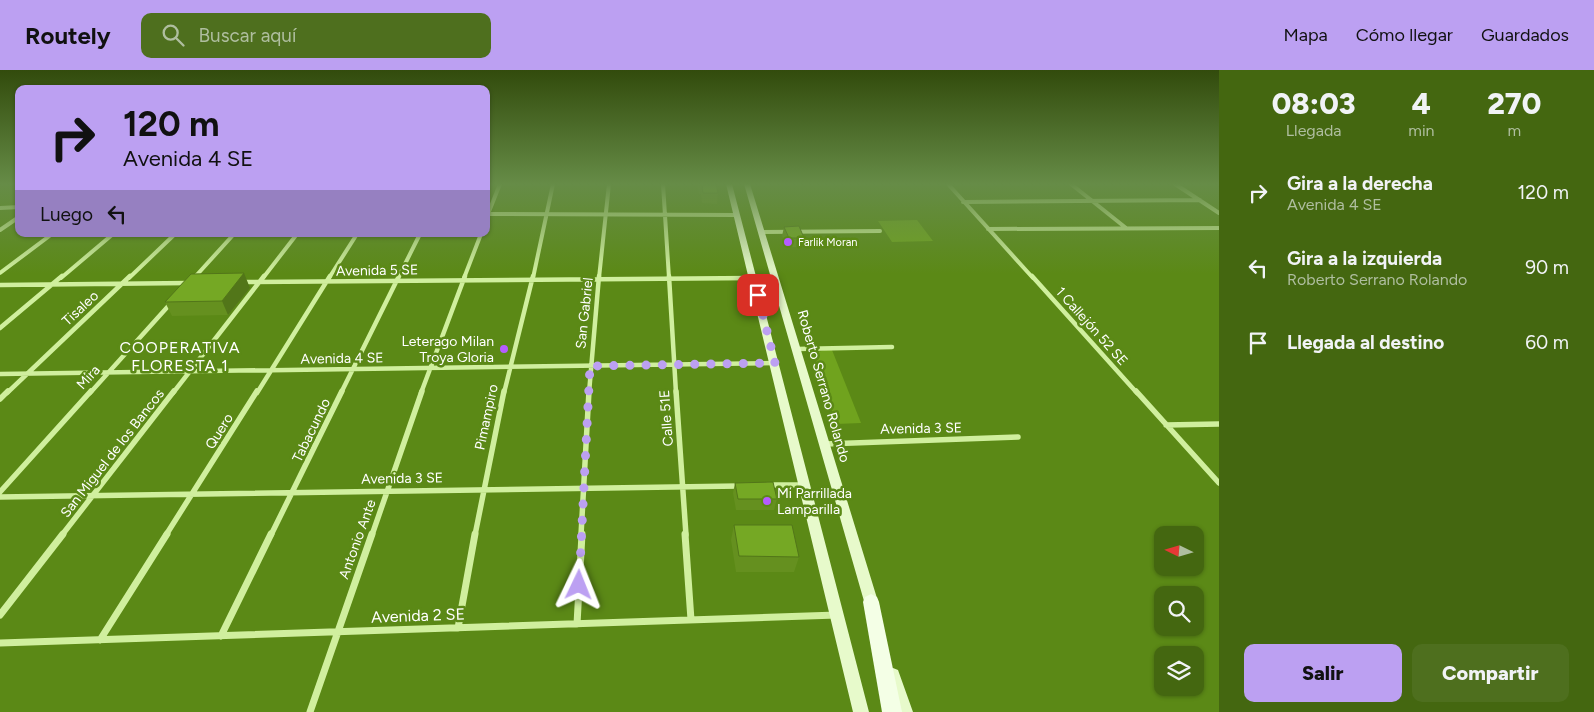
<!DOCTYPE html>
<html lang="es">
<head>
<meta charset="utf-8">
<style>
  :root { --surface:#446710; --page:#4e6f1e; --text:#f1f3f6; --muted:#afbe9f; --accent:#bca0f2 }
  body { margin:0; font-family:Figtree,sans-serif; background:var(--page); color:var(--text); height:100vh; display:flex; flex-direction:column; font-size:19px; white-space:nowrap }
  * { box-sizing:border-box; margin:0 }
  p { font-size:16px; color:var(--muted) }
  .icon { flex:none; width:28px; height:28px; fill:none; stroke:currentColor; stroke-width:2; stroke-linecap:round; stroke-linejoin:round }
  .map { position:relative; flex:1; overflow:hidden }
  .drawer { display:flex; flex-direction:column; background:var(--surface); width:375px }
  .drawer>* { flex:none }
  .banner { position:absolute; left:15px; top:15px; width:475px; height:152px; border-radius:10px; box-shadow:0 1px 4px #0004; background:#bca0f2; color:#111; overflow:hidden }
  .needle { width:32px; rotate:275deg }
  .tools { position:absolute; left:1154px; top:456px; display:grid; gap:10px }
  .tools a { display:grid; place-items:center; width:50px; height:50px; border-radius:10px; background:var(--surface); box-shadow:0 1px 4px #0004; font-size:25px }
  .pin { position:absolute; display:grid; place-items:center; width:42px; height:42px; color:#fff; margin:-21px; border-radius:10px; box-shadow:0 2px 8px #0006 }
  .me { position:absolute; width:55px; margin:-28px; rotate:2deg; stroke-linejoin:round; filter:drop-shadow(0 0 4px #0008) }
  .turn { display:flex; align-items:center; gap:18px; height:105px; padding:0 25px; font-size:22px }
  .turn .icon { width:65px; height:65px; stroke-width:2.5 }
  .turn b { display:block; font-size:35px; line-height:42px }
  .then { display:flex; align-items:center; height:48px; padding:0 25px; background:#0003; gap:10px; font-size:19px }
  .eta { display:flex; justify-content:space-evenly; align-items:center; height:85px; text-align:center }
  .eta b { font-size:30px; font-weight:800; line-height:35px }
  .action { display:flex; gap:10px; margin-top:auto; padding:10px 25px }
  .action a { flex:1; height:58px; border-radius:10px; background:var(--accent); color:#111; font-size:20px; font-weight:800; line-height:58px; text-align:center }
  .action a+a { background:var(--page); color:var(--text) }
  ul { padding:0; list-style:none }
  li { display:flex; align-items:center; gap:15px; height:75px; padding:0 25px }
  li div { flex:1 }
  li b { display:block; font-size:19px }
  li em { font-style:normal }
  header { display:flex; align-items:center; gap:30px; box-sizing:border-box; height:70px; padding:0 25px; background:var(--accent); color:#111 }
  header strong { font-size:24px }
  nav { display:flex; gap:28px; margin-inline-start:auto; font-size:18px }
  .search { width:350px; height:45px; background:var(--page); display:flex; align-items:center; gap:12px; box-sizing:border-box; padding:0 18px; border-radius:10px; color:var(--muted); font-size:19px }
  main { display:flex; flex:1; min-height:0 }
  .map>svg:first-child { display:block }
  .green { fill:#70a31e }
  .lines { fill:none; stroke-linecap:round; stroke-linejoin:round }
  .minor-far3 { stroke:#d0ef9e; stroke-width:4 }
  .minor-far2 { stroke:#d0ef9e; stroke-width:4.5 }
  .minor-far1 { stroke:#d0ef9e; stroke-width:5.5 }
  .minor { stroke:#d0ef9e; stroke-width:7 }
  .secondary { fill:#e7facb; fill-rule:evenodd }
  .primary { fill:#f4ffe6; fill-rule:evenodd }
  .wall { fill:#65901f }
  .shaded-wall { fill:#527619 }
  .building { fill:#75a824; stroke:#527619 }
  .route { stroke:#bca0f2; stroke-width:9; stroke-dasharray:0 16.2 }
  .poi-dot { fill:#b55cff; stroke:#5b8916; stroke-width:2 }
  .labels { text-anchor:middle; stroke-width:5; stroke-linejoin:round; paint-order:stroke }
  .far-poi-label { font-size:11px; fill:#fff; stroke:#5b8916; text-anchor:start }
  .street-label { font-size:14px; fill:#fff; stroke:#5b8916 }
  .poi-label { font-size:14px; fill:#fff; stroke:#5b8916; text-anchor:end }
  .quarter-label { font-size:16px; letter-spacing:1px; fill:#fff; stroke:#5b8916 }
  .near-street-label { font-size:16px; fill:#fff; stroke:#5b8916 }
</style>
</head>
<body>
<header>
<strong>Routely</strong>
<div class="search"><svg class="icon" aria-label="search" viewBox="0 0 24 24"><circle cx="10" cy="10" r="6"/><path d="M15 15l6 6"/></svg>Buscar aquí</div>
<nav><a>Mapa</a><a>Cómo llegar</a><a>Guardados</a></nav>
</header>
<main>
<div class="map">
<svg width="1219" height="642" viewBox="0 0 1219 642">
  <rect width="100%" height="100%" fill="#5b8916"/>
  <path class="green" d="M917 150 933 171 892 172 878 151Z
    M825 280H832L861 353 836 354 815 287 818 282Z"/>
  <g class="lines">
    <path class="minor-far3" d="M663 114 669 208
      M948 114 1033 208
      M1071 114 1126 158
      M1175 114 1219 143
      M963 132 1200 130
      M0 138 19 137
      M486 144 736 145
      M486 149 500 114
      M988 159 1219 158
      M0 160 19 147
      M762 162 880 161
      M0 203 52 164
      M61 208 113 164
      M129 208 175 164
      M194 208 234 164
      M263 208 297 164
      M329 208 357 164
      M398 208 420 164
      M464 208 481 164
      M533 208 553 114
      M599 208 609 114"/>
    <path class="minor-far2" d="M669 206 676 323
      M1032 206 1137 323
      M194 208 196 206
      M243 212 753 208
      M0 215 189 213
      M0 258 62 206
      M797 279 892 277
      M0 304 774 293
      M7 323 130 206
      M90 323 171 233
      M173 323 264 206
      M257 323 330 206
      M341 323 399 206
      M421 323 465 206
      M504 323 533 206
      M589 323 599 206"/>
    <path class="minor-far1" d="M676 321 686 465
      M1136 321 1219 413
      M0 329 8 321
      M1166 355 1219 354
      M825 374 1018 367
      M768 415H804
      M0 422 91 321
      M0 427 739 416
      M62 465 174 321
      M166 465 257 321
      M271 465 342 321
      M372 465 422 321
      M475 465 504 321
      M581 465 589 321"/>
    <path class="minor" d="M685 464 691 550
      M0 545 63 464
      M577 554 582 464
      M458 558 475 464
      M221 566 271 464
      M100 570 167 464
      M0 573 837 545
      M310 642 372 464"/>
    <path class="secondary" d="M726 114H732L869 642H853Z
      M744 114H750L880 538 878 542 873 544 868 542 866 538Z
      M893 598 898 600 913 642H897L886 605 888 600Z"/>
    <path class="primary" d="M871 524 877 527 879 532 902 642H882L863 532 865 527Z"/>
  </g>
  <path class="wall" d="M697 114H716L718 123 717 134 702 133 701 124H699Z
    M784 157 804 168 802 177H787L782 166Z
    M250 218 228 245 172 246 165 232Z
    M735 413 777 429 774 440H736L733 423Z
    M734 455 799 487 794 502H736L731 470Z"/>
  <path class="shaded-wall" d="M244 203 250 218 228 245 222 231Z"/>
  <path class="building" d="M702 114H716L718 123H703Z
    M799 156 804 168H789L784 157Z
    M244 203 222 231 165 232 191 204Z
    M773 412 777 429H738L735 413Z
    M734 455H792L799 487 739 486Z"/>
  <linearGradient id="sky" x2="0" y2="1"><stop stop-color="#324b0c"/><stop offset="0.56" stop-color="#668c47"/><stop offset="1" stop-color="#668c47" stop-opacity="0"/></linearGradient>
  <rect width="1219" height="204" fill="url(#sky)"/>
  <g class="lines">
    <path class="route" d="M579 515 590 296 775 293 758 225"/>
  </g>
  <g class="poi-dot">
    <circle cx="788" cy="172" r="5"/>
    <circle cx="504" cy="279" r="5"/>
    <circle cx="767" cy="431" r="5"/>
  </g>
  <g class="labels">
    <g class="far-poi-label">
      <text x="798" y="176">Farlik Moran</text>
    </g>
    <g class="street-label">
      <text transform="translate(377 200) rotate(-1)" y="5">Avenida 5 SE</text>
      <text transform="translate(80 238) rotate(-43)" y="5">Tisaleo</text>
      <text transform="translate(584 243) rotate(-84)" y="5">San Gabriel</text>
      <text transform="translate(1092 256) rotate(48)" y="5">1 Callejón 52 SE</text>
      <text transform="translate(342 288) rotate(-1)" y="5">Avenida 4 SE</text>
      <text transform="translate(88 307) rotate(-48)" y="5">Mira</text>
      <text transform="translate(824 316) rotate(74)" y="5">Roberto Serrano Rolando</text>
      <text transform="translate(486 347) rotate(-78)" y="5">Pimampiro</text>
      <text transform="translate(666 348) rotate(-94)" y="5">Calle 51E</text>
      <text transform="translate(921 358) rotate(-1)" y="5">Avenida 3 SE</text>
      <text transform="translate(311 360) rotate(-64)" y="5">Tabacundo</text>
      <text transform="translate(219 361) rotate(-58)" y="5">Quero</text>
      <text transform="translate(112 383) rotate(-52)" y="5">San Miguel de los Bancos</text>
      <text transform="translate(402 408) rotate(-1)" y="5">Avenida 3 SE</text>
      <text transform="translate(357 469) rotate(-70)" y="5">Antonio Ante</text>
    </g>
    <g class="poi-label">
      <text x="494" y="276">Leterago Milan<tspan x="494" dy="16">Troya Gloria</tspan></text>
      <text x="777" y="428" text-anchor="start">Mi Parrillada<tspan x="777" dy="16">Lamparilla</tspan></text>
    </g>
    <g class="quarter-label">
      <text x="180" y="283">COOPERATIVA<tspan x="180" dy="18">FLORESTA 1</tspan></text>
    </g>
    <g class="near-street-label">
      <text transform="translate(418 545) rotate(-2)" y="6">Avenida 2 SE</text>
    </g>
  </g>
</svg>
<div class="tools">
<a><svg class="needle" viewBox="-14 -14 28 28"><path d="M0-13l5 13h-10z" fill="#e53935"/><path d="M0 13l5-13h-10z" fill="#afbe9f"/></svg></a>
<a><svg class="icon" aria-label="search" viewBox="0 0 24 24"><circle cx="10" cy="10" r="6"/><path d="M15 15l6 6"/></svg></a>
<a><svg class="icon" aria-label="layers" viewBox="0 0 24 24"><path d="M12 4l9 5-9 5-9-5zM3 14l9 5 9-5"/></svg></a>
</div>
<div class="pin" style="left:758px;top:225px;background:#d93025"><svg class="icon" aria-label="arrive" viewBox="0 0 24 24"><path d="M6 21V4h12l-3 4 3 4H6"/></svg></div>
<svg class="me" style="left:579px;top:515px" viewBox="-20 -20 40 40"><path d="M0-17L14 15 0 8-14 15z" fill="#bca0f2" stroke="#fff" stroke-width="4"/></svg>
<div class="banner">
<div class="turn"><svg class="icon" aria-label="right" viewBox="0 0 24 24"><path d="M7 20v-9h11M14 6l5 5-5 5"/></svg><div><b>120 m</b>Avenida 4 SE</div></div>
<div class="then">Luego<svg class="icon" aria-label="left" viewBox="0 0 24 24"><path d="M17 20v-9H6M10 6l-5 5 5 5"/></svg></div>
</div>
</div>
<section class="drawer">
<div class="eta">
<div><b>08:03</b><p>Llegada</p></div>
<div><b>4</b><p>min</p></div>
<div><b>270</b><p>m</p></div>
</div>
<ul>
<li><svg class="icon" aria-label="right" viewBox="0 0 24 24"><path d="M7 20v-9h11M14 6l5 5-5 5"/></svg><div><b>Gira a la derecha</b><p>Avenida 4 SE</p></div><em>120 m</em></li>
<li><svg class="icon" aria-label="left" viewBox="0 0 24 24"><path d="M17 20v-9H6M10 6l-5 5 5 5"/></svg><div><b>Gira a la izquierda</b><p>Roberto Serrano Rolando</p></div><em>90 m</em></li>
<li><svg class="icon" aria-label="arrive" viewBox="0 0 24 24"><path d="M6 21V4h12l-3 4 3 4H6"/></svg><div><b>Llegada al destino</b></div><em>60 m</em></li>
</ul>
<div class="action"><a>Salir</a><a>Compartir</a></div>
</section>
</main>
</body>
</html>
